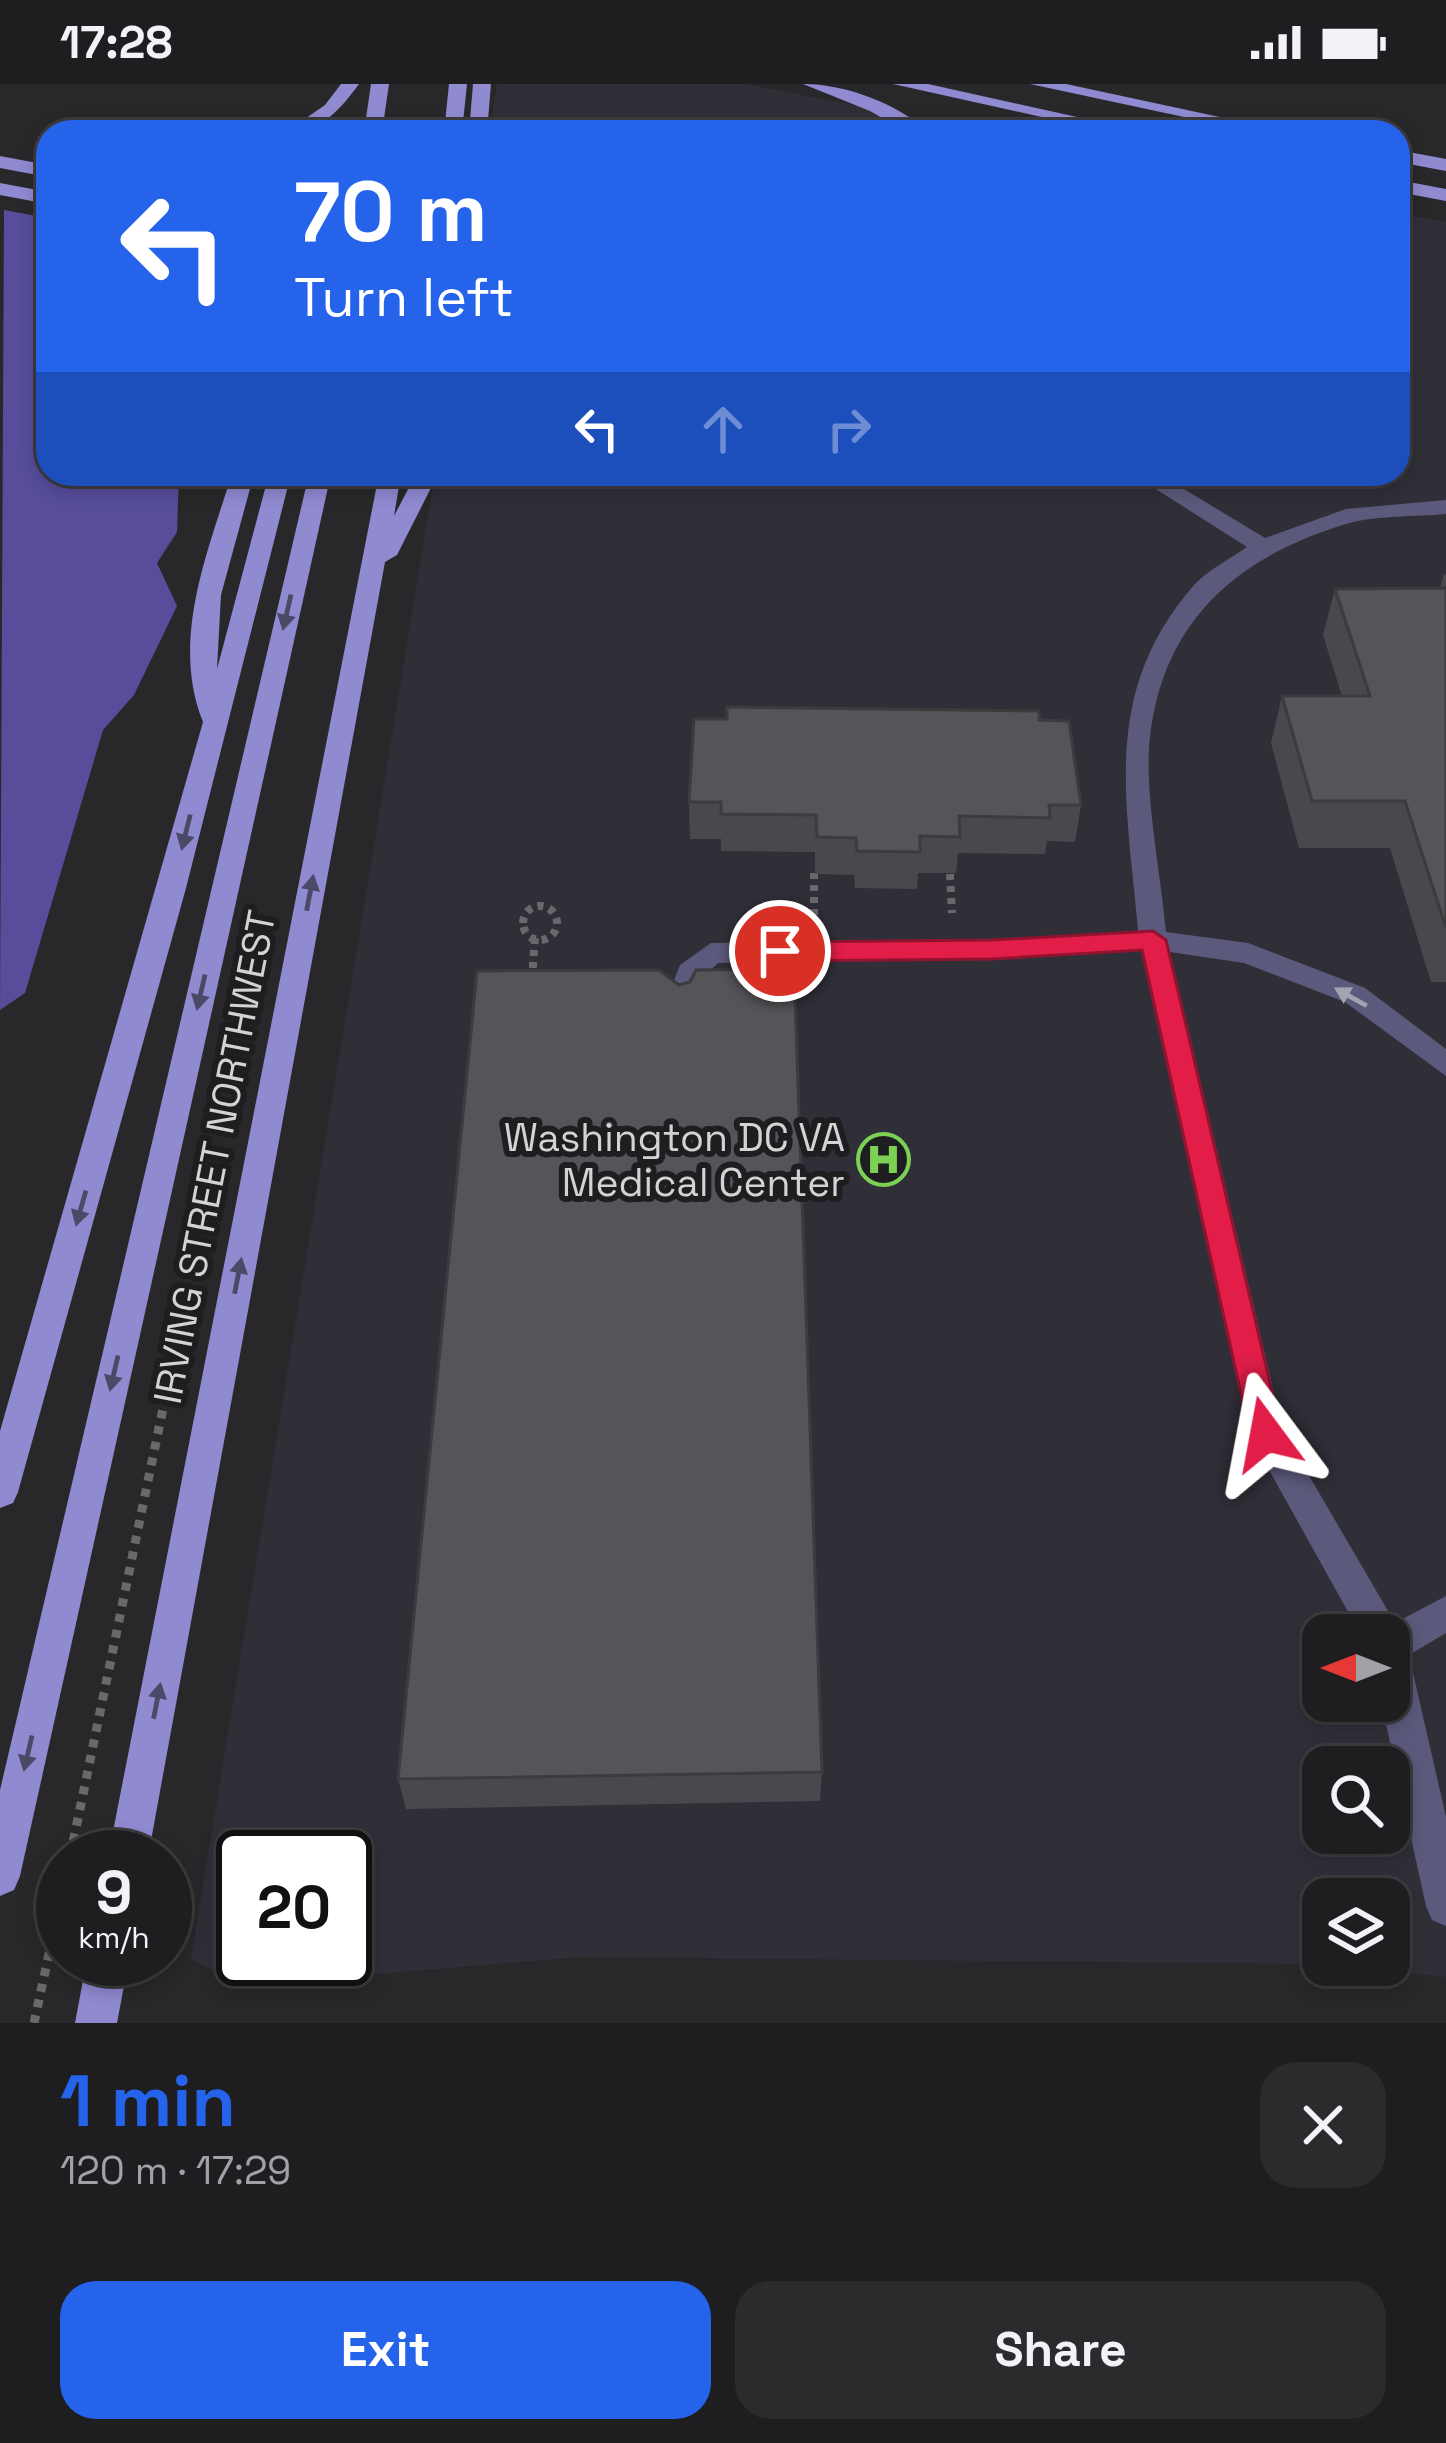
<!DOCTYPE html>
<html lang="en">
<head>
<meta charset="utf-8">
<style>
  :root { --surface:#1e1e20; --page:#2b2b2d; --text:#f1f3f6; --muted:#a1a2a5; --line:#3c3c3e; --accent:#2563eb }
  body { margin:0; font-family:"Space Grotesk",sans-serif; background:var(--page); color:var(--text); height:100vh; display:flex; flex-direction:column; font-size:45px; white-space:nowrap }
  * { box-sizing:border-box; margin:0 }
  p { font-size:39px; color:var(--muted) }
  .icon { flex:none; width:66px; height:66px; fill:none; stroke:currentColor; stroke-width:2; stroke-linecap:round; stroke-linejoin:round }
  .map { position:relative; height:1939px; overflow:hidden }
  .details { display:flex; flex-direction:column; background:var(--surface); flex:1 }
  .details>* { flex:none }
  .banner { position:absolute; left:36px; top:36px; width:1374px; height:366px; border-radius:36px; box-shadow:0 6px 18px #0003,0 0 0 3px var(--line); background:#2563eb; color:#fff; overflow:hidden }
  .needle { width:78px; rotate:270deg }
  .controls { position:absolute; left:1302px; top:1530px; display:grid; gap:24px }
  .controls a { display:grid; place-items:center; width:108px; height:108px; border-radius:24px; background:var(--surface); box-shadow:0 6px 18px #0003,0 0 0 3px var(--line); font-size:60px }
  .speed { position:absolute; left:36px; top:1746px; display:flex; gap:24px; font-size:60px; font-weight:700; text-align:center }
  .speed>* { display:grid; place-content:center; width:156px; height:156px; border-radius:50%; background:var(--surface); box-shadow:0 6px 18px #0003,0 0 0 3px var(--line); line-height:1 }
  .speed small { font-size:30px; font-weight:400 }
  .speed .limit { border:6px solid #111; border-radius:18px; background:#fff; color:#111 }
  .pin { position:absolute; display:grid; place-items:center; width:102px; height:102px; color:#fff; margin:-51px; border:6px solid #fff; border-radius:50%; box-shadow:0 3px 12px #0007 }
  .me { position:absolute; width:132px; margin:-66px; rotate:347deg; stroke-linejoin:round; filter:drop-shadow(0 0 9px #0008) }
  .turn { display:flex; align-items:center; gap:42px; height:252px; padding:0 60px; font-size:54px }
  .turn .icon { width:156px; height:156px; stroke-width:2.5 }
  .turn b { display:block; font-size:84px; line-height:102px }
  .lanes { display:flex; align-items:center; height:114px; padding:0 60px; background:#0003; justify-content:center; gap:60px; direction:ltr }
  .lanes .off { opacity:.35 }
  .round { display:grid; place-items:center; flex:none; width:126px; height:126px; border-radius:36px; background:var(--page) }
  .headline { display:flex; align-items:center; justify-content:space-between; height:204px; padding:0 60px }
  h1 { font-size:72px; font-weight:700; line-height:90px; color:var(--accent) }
  .action { display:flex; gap:24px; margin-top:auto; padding:24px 60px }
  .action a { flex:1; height:138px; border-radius:36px; background:var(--accent); color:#fff; font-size:48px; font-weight:700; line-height:138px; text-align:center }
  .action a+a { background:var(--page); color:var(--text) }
  .status { display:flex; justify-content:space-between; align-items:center; height:84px; padding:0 60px; background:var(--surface); direction:ltr }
  .status svg { height:33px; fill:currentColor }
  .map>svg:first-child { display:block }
  .built { fill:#302f38; fill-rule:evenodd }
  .forest { fill:#574d9b }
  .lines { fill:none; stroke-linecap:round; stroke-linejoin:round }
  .path-far1 { stroke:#69696c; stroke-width:8; stroke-dasharray:6 6; stroke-linecap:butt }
  .path { stroke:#69696c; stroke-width:9; stroke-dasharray:8 8; stroke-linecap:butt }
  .service { fill:#5c5a7c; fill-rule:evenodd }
  .primary { fill:#908ad1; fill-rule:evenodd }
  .wall { fill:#49494d }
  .building { fill:#555559; stroke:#3c3c3e; stroke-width:3 }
  .oneway { fill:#4c4967 }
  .oneway2 { fill:#a3a3b1 }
  .route { fill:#e11d48; stroke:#92132f; stroke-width:3 }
  .labels { text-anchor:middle; stroke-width:12; stroke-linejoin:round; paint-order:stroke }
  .poi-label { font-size:39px; fill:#d3d3d5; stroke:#1e1e21; text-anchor:end }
  .street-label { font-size:39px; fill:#d3d3d5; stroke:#1e1e21 }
</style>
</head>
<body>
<div class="status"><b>17:28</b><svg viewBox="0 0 49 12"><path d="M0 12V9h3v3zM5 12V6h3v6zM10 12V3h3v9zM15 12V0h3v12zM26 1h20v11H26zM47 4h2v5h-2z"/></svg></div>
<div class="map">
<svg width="1446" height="1939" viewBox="0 0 1446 1939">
  <rect width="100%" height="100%" fill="#28282b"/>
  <path class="built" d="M497 0H746L989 48H490Z
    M1398 129 1446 138V1893L1329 1881H1389V1815H1323V1880L580 1873 241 1901 191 1875 435 390H1398ZM1323 1551H1389V1617H1323ZM1323 1683H1389V1749H1323ZM243 1773H345V1875H243Z"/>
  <path class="forest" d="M4 126 48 134V390H179L177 448 157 479 177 522 134 611 103 646 25 909 0 926Z"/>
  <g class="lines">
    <path class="path-far1" d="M814 789V836
      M950 790 952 829
      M523 839a17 17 0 1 1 34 0a17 17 0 1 1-34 0Z
      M532 896 535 853"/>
    <path class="path" d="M70 1773 166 1310
      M34 1939 63 1805"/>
    <path class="service" d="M1132 390H1159L1265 454 1346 425 1446 416V430C1414 433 1376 431 1346 440 1233 474 1158 542 1149 665 1146 717 1161 793 1166 848L1248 859 1365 904 1446 965V992L1345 918 1244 879 1170 868 1283 1347 1395 1539 1446 1512V1549L1409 1571 1446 1733V1842L1432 1836 1426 1822 1381 1617H1389V1551H1361L1249 1350 1141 867 992 876 718 879 703 893 689 930 679 933 664 922 680 881 711 859 992 856 1138 847C1127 717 1100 609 1194 501 1208 486 1230 475 1247 463Z"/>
    <path class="primary" d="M341 0H359C339 27 321 48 286 48L325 21Z
      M371 0H389L382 48H364Z
      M449 0H467L462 48H444Z
      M473 0H491L487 48H469Z
      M803 0C845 0 897 19 928 48H906L870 27Z
      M893 0H928L1145 48H1109Z
      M1030 0H1066L1290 48H1254Z
      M1398 66 1446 75V87L1398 78Z
      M0 72 48 81V93L0 84Z
      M1398 96 1446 105V117L1398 108Z
      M0 99 48 108V120L0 111Z
      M232 390H254L221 511 217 585 269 390H291L186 804 18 1408 13 1419 0 1424V1347L203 638C170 557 208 467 232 390Z
      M309 390H331L20 1792 14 1806 0 1812V1706Z
      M379 390H401L394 432 416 390H438L397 471 385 478 148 1773H108Z
      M87 1875H129L117 1939H75Z"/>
  </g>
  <path class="wall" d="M1444 490H1446V898H1431L1390 764H1299L1271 659 1282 612H1342L1323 551 1335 505 1440 504Z
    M727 635 1039 636 1081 721 1075 758 1047 757 1045 770 958 769 956 789H918L917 805 855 804 854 791 815 790V768L721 767V755H690L689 718Z
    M822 1688 820 1717 406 1725 398 1695Z"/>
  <path class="building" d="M1446 504V844L1405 717H1312L1282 612H1370L1335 505Z
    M727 623 1039 627V636L1069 637 1081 721H1049L1050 734 959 732 960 753 920 752V768L857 767 856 754 817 753 816 731 721 730V718H689L694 635H727Z
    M794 885 822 1688 398 1695 477 887 659 886 679 901 690 898 696 886Z"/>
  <defs><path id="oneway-solid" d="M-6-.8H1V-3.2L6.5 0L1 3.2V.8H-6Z" transform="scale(3)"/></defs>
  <g class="oneway">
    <use href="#oneway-solid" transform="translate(287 528) rotate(103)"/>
    <use href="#oneway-solid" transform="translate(186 748) rotate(104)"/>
    <use href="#oneway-solid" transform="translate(310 809) rotate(-79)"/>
    <use href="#oneway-solid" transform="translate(201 908) rotate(103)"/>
    <use href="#oneway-solid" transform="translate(81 1124) rotate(106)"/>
    <use href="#oneway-solid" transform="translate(238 1192) rotate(-79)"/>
    <use href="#oneway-solid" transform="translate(114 1289) rotate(103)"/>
    <use href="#oneway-solid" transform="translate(157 1617) rotate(-79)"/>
    <use href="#oneway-solid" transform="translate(28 1669) rotate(103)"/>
  </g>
  <use class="oneway2" href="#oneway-solid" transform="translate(1351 913) rotate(-151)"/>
  <path class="route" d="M1153 847 1166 856 1282 1350 1277 1360H1254L1250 1350 1142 866 992 875 780 877 767 867 780 858 992 856Z"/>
  <defs>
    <symbol id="hospital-ring" viewBox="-11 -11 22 22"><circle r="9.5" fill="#1e1e21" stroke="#7cd155" stroke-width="1.5"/><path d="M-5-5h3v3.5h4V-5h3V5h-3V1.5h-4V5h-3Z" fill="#7cd155"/></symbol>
  </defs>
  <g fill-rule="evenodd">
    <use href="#hospital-ring" x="854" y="1046" width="59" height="59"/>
  </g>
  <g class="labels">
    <g class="poi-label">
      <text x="845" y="1067">Washington DC VA<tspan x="845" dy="45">Medical Center</tspan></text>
    </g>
    <g class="street-label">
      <text transform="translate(214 1073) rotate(-79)" y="14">IRVING STREET NORTHWEST</text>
    </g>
  </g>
</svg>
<div class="controls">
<a><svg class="needle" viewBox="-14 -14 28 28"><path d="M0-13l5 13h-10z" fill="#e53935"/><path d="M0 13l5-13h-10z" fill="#a1a2a5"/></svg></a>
<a><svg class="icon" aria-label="search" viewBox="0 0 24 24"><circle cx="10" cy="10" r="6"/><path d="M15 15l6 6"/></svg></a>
<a><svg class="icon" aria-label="layers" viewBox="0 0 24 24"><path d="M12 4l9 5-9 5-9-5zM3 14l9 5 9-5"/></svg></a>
</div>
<div class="speed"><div>9<small>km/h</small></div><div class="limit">20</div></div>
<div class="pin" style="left:780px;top:867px;background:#d93025"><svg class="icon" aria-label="arrive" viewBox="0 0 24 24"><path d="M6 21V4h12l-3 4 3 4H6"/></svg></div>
<svg class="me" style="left:1266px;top:1350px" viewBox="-20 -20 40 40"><path d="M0-17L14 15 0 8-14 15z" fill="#e11d48" stroke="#fff" stroke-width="4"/></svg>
<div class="banner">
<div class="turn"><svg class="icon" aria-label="left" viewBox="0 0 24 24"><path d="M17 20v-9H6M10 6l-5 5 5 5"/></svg><div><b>70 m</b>Turn left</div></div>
<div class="lanes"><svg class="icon" aria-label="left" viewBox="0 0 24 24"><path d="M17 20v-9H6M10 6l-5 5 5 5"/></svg><svg class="icon off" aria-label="ahead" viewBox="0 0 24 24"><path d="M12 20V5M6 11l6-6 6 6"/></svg><svg class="icon off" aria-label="right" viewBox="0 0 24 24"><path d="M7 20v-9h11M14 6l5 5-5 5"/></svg></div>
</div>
</div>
<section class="details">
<div class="headline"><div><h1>1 min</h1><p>120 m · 17:29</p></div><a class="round"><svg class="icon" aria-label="close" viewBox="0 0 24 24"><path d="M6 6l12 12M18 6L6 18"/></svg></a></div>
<div class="action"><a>Exit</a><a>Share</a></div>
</section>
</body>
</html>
